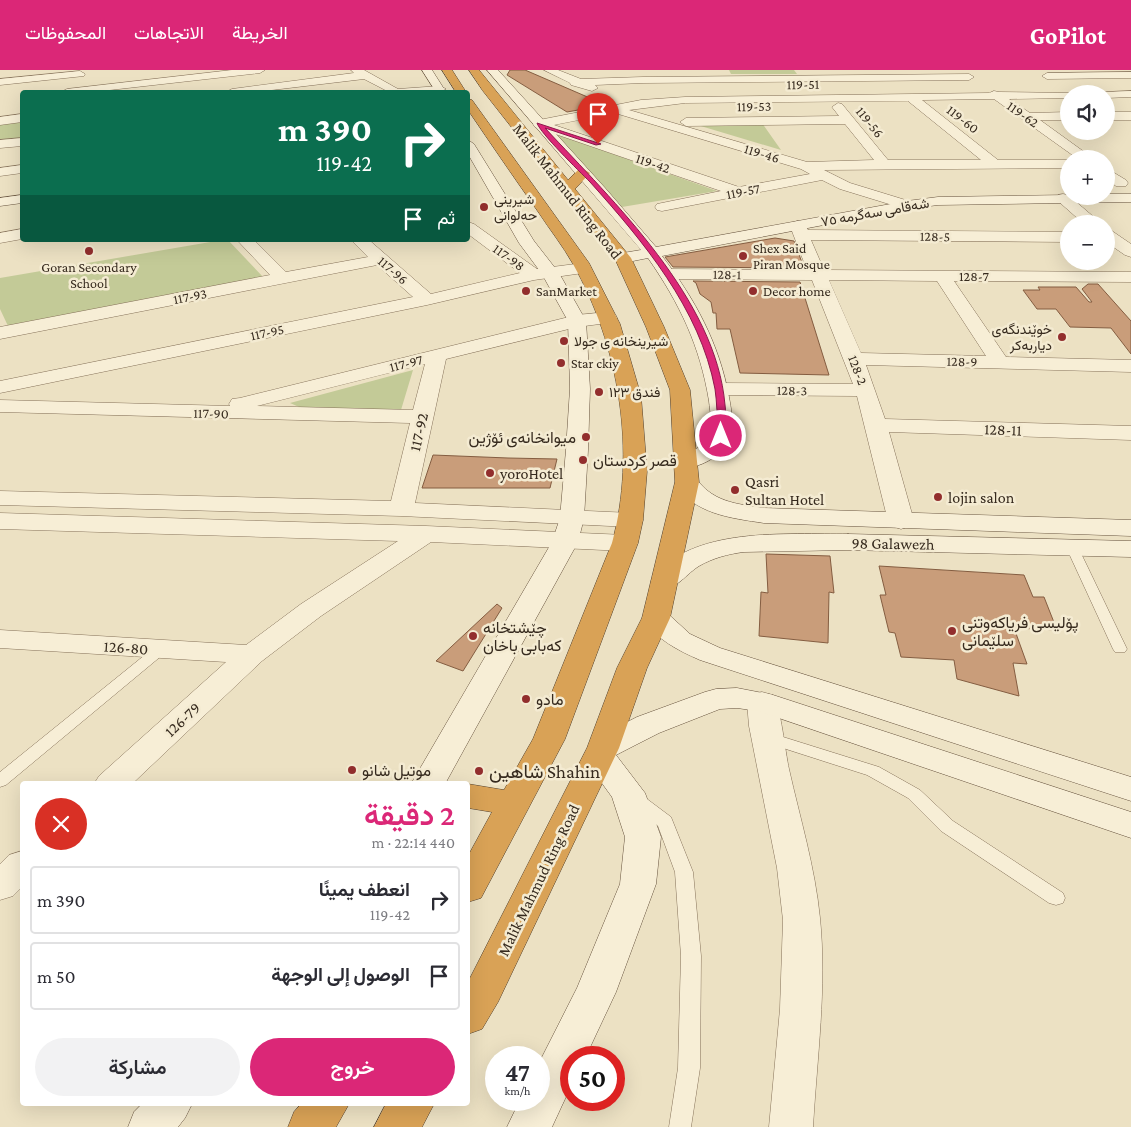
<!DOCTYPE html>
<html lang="ar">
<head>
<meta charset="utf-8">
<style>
  :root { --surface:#fff; --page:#f2f2f3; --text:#2b2b33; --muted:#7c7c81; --line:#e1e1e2; --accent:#db2777 }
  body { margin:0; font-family:"Crimson Pro",Vazirmatn,serif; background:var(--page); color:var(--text); direction:rtl; height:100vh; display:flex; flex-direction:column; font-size:19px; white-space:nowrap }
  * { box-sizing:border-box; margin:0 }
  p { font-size:16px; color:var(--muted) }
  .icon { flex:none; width:28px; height:28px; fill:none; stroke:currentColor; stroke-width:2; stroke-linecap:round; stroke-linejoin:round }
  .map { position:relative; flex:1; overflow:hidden; direction:ltr }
  .panel { position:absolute; left:20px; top:711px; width:450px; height:325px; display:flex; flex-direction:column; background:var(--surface); border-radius:5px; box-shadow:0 5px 20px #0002; direction:rtl }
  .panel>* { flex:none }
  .banner { position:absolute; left:20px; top:20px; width:450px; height:152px; border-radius:5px; box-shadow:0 5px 20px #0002; direction:rtl; background:#0b6e4f; color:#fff; overflow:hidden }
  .fabs { position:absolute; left:1060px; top:15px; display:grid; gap:10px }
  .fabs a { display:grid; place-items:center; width:55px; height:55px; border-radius:50%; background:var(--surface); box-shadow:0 5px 20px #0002; font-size:25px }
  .speed { position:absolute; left:485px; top:976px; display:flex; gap:10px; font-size:25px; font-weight:700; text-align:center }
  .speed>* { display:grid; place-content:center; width:65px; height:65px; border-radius:50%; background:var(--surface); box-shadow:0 5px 20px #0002; line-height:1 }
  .speed small { font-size:12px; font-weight:400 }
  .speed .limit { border:8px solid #d22; background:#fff; color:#111 }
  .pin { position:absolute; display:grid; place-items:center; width:42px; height:42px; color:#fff; margin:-51px -21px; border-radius:50% 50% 50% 0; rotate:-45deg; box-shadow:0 0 5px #0007 }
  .pin .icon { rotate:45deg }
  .me { position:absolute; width:55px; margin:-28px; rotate:0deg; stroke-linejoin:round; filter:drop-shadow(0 0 4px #0008) }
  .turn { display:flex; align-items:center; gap:18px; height:105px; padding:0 15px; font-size:22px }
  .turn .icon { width:65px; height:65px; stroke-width:2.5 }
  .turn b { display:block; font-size:35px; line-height:42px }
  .then { display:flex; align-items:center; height:48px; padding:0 15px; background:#0003; gap:10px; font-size:19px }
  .round { display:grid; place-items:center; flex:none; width:52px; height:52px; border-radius:26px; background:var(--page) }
  .overview { display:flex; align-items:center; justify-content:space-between; height:85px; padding:0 15px }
  h1 { font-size:30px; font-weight:600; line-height:38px; color:var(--accent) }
  .action { display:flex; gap:10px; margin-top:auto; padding:10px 15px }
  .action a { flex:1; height:58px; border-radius:30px; background:var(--accent); color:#fff; font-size:20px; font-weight:600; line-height:58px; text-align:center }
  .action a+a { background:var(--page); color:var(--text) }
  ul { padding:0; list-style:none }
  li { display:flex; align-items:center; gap:15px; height:68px; margin:0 10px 8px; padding:0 5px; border:2px solid var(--line); border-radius:5px }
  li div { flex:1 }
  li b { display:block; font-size:19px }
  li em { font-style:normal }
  header { display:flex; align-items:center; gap:30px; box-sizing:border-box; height:70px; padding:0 25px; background:var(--accent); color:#fff }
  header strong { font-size:24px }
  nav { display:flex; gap:28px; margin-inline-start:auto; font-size:18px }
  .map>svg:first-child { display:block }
  .green { fill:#c3ca97 }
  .building { fill:#c99d7a; stroke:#845d41 }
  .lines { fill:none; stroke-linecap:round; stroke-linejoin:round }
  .lane-casing { stroke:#86725a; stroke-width:1 }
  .street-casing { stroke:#86725a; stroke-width:1 }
  .secondary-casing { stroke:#67533e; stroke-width:1 }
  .highway-casing { stroke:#53412e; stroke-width:1 }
  .lane { fill:#f7eed6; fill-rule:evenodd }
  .street { fill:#f7eed6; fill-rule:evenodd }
  .secondary { fill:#f7eed6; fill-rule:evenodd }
  .highway { fill:#d9a256; fill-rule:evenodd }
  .route { fill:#db2777; stroke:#8e194d }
  .poi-dot { fill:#922e2d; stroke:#f4ebd2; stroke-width:2 }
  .labels { text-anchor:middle; stroke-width:5; stroke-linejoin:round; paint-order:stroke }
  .far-street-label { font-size:14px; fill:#362a1e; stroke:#f4ebd2 }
  .far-poi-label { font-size:14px; fill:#362a1e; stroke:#f4ebd2; text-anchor:start }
  .street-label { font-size:16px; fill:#362a1e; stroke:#f4ebd2 }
  .poi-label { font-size:16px; fill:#362a1e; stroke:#f4ebd2; text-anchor:start }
  .near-poi-label { font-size:19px; fill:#362a1e; stroke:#f4ebd2; text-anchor:start }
</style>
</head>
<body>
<header>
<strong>GoPilot</strong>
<nav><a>الخريطة</a><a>الاتجاهات</a><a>المحفوظات</a></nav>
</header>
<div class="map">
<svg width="1131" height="1057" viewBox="0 0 1131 1057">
  <rect width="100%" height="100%" fill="#ece1c3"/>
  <path class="green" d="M729 0H794L797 4H731Z
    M22 50V69L0 72V53Z
    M762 53 781 80 694 54Z
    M555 63 717 121 622 137Z
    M222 170H228L264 208 8 256 0 239V208Z
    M413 300 401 340H306L290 333Z"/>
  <path class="building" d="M510 0H525L606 35 567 42 507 5Z
    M775 168 794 171 804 198 673 197 665 187Z
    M693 211 800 212 829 305 740 303 730 259H717L716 243H713L711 232 700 224 696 213Z
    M1088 214H1098L1131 251V284L1111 258 1070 257 1056 239H1037L1023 220H1040L1038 217H1076L1089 232H1092L1082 219Z
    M433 385 508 388 557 389 550 418H422Z
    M766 484 830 486 834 523 829 522 828 573 759 566 761 522 768 523Z
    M879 496 1024 505 1033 527H1044L1057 560 1014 558 1027 594 1013 593 1019 626 957 609 954 590 901 587 895 563 889 562 880 525H886Z
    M497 534 502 538 463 601 436 591Z"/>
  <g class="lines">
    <defs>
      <path id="lane" d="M1072 473 1078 477 1127 579 1125 582H1115L1113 579 1066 477Z
        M161 574 166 576 168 579 166 582 6 715 0 717V702L156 576Z
        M767 662 879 697 920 720 953 751 1063 823 1065 828 1063 833 1056 835 1049 833 941 761 908 728 867 705 761 671 759 667 761 663Z
        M637 724 643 726 671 747 693 802 701 886 700 998 691 1057H669L678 998 681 886 675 802 658 756 631 734 629 730 631 726Z"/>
      <path id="street" d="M232 0H265L260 3 92 22H61L67 19Z
        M351 0H364L398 19 440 16 446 19 438 22H389L364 9 255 22H226L232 19 354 3Z
        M544 0H558L581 9 643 7 969 4 974 7 969 10 643 13 595 15 598 18 592 21 571 15 570 13Z
        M80 1 85 4 84 6 0 15V9Z
        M1131 2V8L1047 9 1042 6 1047 3Z
        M994 21 999 22 1073 23 1069 24V28L1009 29 1030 43 1069 42V50H1040L1094 89H1078L994 29 922 30 998 90H1069V98L824 100 850 113 912 132 914 135 912 138H902L840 119 822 110 662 141 657 140 655 137 657 134 721 121 535 57 533 54 539 50 641 30 685 27 989 23ZM908 31 981 90H888L842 34 838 33 832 37 839 46 686 48 680 52 686 56 845 54 874 90 807 92 629 40 685 33ZM615 43 801 99 810 104 739 117 554 55Z
        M1131 21V27L1106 28V24H1101L1106 22Z
        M1106 42H1131V50H1106Z
        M22 44V52L0 55V47Z
        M22 68V76L0 78V70Z
        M22 95V103L0 106V98Z
        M1106 98 1126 110 1128 113 1126 116H1116L1106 109Z
        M1063 124 1068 125 1102 154H1084L1058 131 1056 128 1058 125Z
        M798 151 804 153 808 160 1069 162V172L811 170 824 200 1131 202V212L954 211 1006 287 1131 290V302L866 295 885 349 1131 356V370L889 362 914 451 910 456 901 459 892 456 888 451 857 326 719 325 712 323 709 319 712 315 719 313 853 314 812 210 668 209 662 208 659 204 662 200 668 199 807 200 790 156 792 153ZM829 210 937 211 986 286 861 283Z
        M468 152 474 154 537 199 583 193 589 194 591 198 589 202 583 203 534 210 427 235 0 323V311L413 227 377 195 0 269V257L270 205 237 170H254L286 202 368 187 351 170H369L431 224 520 203 468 164Z
        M22 159V169L0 173V163Z
        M1106 159 1112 161 1131 174V187L1125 185 1106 172Z
        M608 242 615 244 617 248 615 252 577 257 446 289 415 433 631 443 640 445 643 450 640 455 631 457 401 446 0 435V421L391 431 410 353 0 342V330L230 336 229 334 232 329 240 328 577 245ZM425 294 413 340 257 336Z
        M0 443 426 456 625 465 634 468 638 473 634 478 625 481 431 472 321 546 262 591 132 714H94L99 706 226 592 0 578V560L246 575 301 534 398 471 0 459Z
        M762 622 773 625C781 638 785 681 789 699 800 748 815 797 820 848 827 917 817 988 813 1057H769L780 939 783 850 777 798 749 656 747 632 751 625Z
        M22 781V817L13 826 0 830V794L9 785Z"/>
      <path id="secondary" d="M422 0H432L446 22H436Z
        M487 0H498L606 119 656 177 907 131 938 127 1069 125V126H1106V124H1131V132L938 135 907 139 662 186C695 229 719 273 729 327 733 349 737 371 716 386 705 394 690 400 677 397L673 392C681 381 700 382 708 369 714 359 710 342 709 331 700 276 680 234 648 188L623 193 617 192 615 188 617 184 641 180Z
        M468 70 474 74 534 171 559 203 586 251 590 319 588 380 584 448 578 472 445 714H411L552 472 560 448 566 380 570 319 568 251 542 204 519 173 468 84Z
        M22 125V133L0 136V128Z
        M687 405 695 407C712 432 736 434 764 438L1131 450V466L764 453C731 448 692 444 675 412L679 407Z
        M848 464 1131 471V487L848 480 744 482C728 484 713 488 699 496 682 507 677 522 654 517L651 511C689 455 789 465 848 464Z
        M656 540 666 542 690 564 720 578 1131 707V731L700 590C677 580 656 569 642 548L646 542Z
        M737 618 773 625 1131 742V768L758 641 737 638 720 639 659 663 616 685 645 723 661 767 656 814 616 922 585 988H571V1016L552 1057H507L520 1030H539V993L577 918 620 814 625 767 612 727 583 687 592 670 637 647 705 622 716 619Z
        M142 1034H192L185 1048 178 1057H128L134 1042Z"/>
      <path id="highway" d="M442 0H452L466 22H456Z
        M469 0H479L568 110 578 100 583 99 590 103 575 119 631 188 664 257 690 320 699 412 670 548 647 598 619 678 498 932 482 959 468 964V912L587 678 617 598 642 548 675 412 670 320 646 257 615 189 483 21Z
        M468 29 472 30 589 193 620 254 641 326 647 401 643 450 638 473 565 669 481 828 468 832V786L492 742 468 738V714L504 720 533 669 612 473C637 382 619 275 573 194 563 176 550 160 539 143 515 109 491 74 468 40Z
        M301 1034H349L336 1057H288L294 1042Z
        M386 1034H434L422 1057H374Z"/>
    </defs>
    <use href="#lane" class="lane-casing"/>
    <use href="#street" class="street-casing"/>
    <use href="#secondary" class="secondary-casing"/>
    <use href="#highway" class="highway-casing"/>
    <use href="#lane" class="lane"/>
    <use href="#street" class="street"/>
    <use href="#secondary" class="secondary"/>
    <use href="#highway" class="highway"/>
  </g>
  <path class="route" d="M537 53 601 74 596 75 545 58C614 132 716 229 725 335 726 346 729 359 724 368L721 369 716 366 718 360C717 347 717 332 715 319 700 239 643 171 590 112 579 101 540 63 537 53Z"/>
  <g class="poi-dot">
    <circle cx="484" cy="137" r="5"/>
    <circle cx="89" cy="181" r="5"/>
    <circle cx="743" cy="186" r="5"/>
    <circle cx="526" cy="221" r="5"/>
    <circle cx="753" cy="221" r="5"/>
    <circle cx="1062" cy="267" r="5"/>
    <circle cx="564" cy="271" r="5"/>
    <circle cx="561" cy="293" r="5"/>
    <circle cx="599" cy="322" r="5"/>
    <circle cx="586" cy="367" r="5"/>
    <circle cx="583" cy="390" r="5"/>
    <circle cx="490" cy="403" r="5"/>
    <circle cx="735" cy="420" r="5"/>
    <circle cx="938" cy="427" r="5"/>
    <circle cx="952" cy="561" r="5"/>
    <circle cx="473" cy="566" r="5"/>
    <circle cx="526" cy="629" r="5"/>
    <circle cx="352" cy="700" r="5"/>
    <circle cx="479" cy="701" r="5"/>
  </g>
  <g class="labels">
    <g class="far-street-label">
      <text transform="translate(803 14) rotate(-1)" y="5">119-51</text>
      <text transform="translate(754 36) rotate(-1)" y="5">119-53</text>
      <text transform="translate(1023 44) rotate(35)" y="5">119-62</text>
      <text transform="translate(963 49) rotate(38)" y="5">119-60</text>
      <text transform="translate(870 52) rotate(51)" y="5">119-56</text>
      <text transform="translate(762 83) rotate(17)" y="5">119-46</text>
      <text transform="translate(653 93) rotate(19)" y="5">119-42</text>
      <text transform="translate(743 121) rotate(-11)" y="5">119-57</text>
      <text transform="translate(875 142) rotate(-10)" y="5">شەقامی سەگرمە ٧٥</text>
      <text transform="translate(935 166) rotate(1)" y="5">128-5</text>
      <text transform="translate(509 187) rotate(36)" y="5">117-98</text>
      <text transform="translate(393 200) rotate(41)" y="5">117-96</text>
      <text transform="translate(727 204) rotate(1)" y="5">128-1</text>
      <text x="974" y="211">128-7</text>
      <text transform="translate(190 226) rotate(-11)" y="5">117-93</text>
      <text transform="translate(267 262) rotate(-12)" y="5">117-95</text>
      <text transform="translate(962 291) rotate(1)" y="5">128-9</text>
      <text transform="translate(406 293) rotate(-14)" y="5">117-97</text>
      <text transform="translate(858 300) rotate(69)" y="5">128-2</text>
      <text transform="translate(792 320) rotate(1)" y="5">128-3</text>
      <text transform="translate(211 343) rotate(1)" y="5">117-90</text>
    </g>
    <g class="far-poi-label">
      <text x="494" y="134">شیرینی<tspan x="494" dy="16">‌حەلوانی</tspan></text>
      <text x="753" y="183">Shex Said<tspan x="753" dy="16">Piran Mosque</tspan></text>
      <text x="89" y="202" text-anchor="middle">Goran Secondary<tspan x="89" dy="16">School</tspan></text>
      <text x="536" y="226">SanMarket</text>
      <text x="763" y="226">Decor home</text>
      <text x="1052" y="264" text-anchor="end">خوێندنگەی<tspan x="1052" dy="16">دیاربەکر</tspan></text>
      <text x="574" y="276">شیرینخانه ی جولا</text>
      <text x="571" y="298">Star ckiy</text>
      <text x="609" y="327">فندق ١٢٣</text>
    </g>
    <g class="street-label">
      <text transform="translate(568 121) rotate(52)" y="6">Malik Mahmud Ring Road</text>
      <text transform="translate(1003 359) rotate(2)" y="6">128-11</text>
      <text transform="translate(418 362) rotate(-77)" y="6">117-92</text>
      <text transform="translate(893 473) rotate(1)" y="6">98 Galawezh</text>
      <text transform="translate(126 577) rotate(4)" y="6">126-80</text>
      <text transform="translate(182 649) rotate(-43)" y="6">126-79</text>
      <text transform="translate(538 810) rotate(-64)" y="6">Malik Mahmud Ring Road</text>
    </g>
    <g class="poi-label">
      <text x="576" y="373" text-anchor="end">میوانخانەی ئۆژین</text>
      <text x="593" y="396">قصر كردستان</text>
      <text x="500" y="409">yoroHotel</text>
      <text x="745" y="417">Qasri<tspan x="745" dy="18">Sultan Hotel</tspan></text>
      <text x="948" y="433">lojin salon</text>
      <text x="962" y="558">پۆلیسی فریاکەوتنی<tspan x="962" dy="18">سلێمانی</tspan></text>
      <text x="483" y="563">چێشتخانە<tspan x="483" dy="18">کەبابی باخان</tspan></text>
      <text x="536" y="635">مادو</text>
      <text x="362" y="706">موتيل شانو</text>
    </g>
    <g class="near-poi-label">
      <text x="489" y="708">شاهین Shahin</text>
    </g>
  </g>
</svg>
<div class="fabs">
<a><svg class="icon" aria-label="sound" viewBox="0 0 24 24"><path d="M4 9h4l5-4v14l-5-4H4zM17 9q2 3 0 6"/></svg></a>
<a>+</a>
<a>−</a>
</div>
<div class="speed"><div>47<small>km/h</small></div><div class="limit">50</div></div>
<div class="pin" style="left:598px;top:74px;background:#d93025"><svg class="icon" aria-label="arrive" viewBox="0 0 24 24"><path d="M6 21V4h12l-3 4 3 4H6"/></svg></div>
<svg class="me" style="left:721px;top:366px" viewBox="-20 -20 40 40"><circle r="17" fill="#db2777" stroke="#fff" stroke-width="3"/><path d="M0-11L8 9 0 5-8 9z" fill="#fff"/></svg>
<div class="banner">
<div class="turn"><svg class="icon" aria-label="right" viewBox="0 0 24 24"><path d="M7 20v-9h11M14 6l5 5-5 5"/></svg><div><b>390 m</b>119-42</div></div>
<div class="then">ثم<svg class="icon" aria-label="arrive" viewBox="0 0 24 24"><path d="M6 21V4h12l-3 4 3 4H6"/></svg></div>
</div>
<section class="panel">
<div class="overview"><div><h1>2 دقيقة</h1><p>440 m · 22:14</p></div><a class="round" style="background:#d93025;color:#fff"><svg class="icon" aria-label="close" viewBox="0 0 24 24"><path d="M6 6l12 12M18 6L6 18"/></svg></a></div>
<ul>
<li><svg class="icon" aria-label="right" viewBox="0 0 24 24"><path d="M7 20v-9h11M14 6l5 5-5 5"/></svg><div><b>انعطف يمينًا</b><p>119-42</p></div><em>390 m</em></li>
<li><svg class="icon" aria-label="arrive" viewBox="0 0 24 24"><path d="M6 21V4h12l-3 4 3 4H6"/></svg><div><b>الوصول إلى الوجهة</b></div><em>50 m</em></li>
</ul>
<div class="action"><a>خروج</a><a>مشاركة</a></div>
</section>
</div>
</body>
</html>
